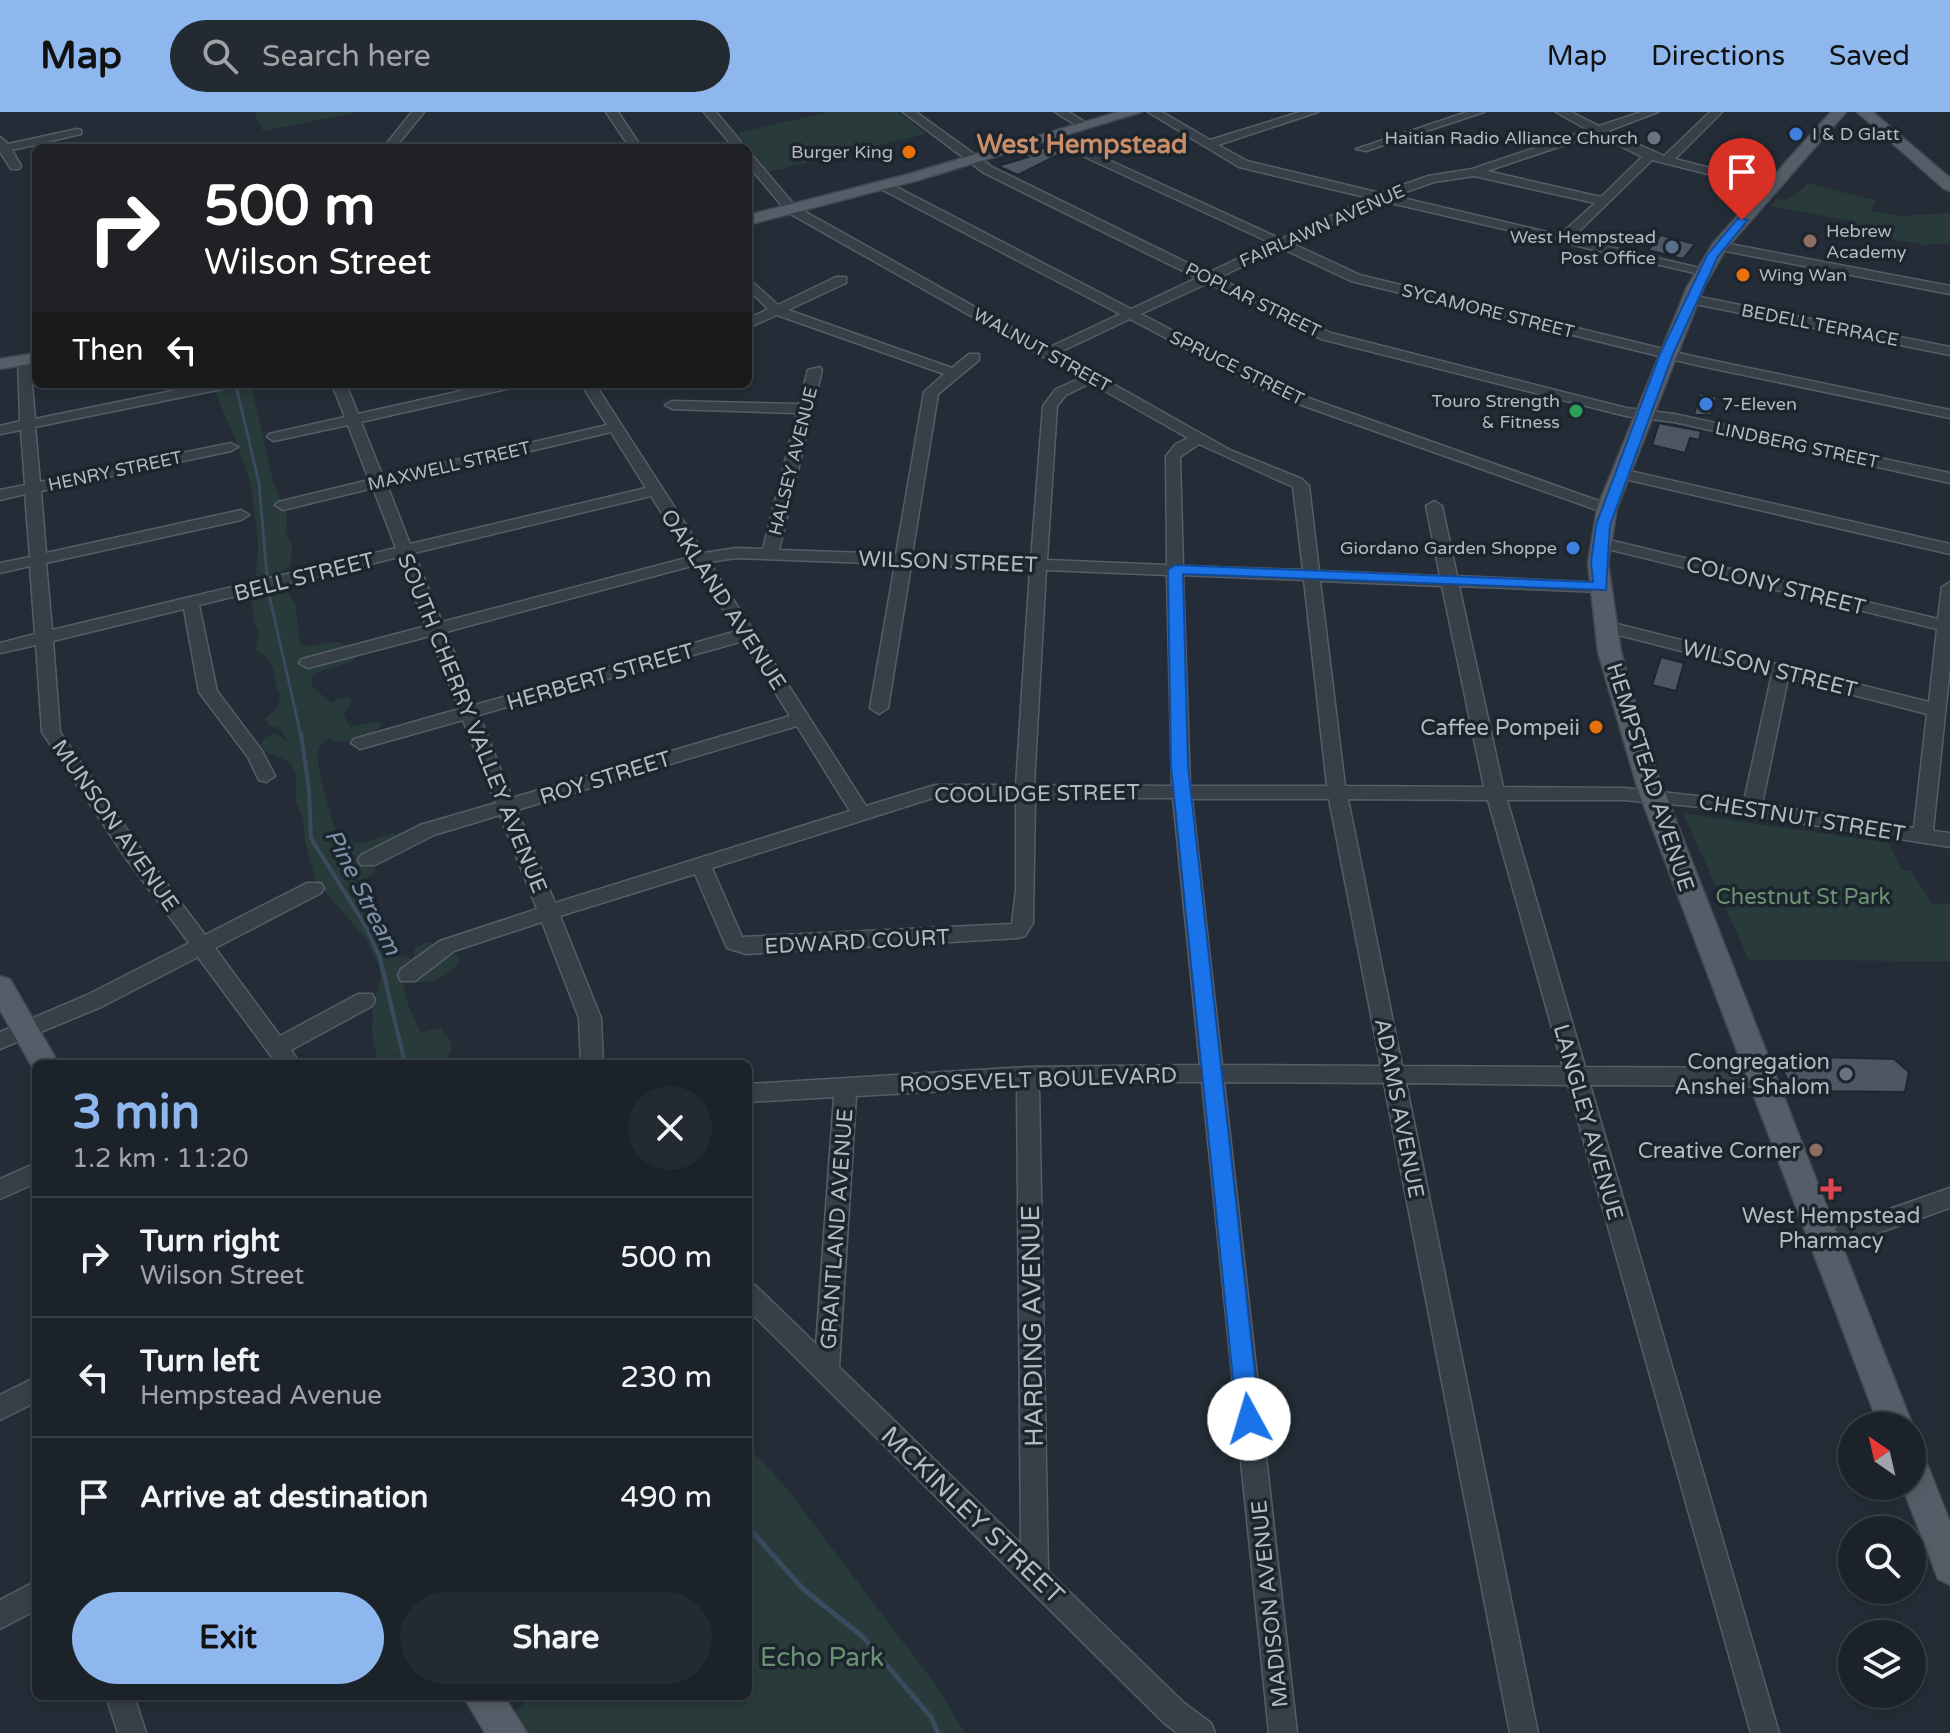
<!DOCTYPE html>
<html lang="en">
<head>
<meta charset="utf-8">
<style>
  :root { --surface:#1b2229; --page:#242a31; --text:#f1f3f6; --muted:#a0a4a8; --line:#393f46; --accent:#8eb7ed }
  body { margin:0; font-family:"Varela Round",sans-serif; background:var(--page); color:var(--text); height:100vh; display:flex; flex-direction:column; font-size:30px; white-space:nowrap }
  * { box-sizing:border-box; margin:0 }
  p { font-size:26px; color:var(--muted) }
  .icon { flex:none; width:44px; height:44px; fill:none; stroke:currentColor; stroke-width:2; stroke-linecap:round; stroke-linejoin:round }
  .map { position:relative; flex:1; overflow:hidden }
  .drawer { position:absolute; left:32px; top:948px; width:720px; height:640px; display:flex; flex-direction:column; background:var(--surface); border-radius:12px; box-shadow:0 4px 12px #0003,0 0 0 2px var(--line) }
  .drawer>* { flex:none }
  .guide { position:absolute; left:32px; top:32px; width:720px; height:244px; border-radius:12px; box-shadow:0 4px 12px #0003,0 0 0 2px var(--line); background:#202124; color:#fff; overflow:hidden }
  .needle { width:52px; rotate:326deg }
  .fabs { position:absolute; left:1838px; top:1300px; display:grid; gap:16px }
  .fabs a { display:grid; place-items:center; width:88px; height:88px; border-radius:50%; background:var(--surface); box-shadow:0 4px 12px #0003,0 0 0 2px var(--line); font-size:40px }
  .pin { position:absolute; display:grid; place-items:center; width:68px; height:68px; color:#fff; margin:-82px -34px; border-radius:50% 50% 50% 0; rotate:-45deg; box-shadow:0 0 8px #0007 }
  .pin .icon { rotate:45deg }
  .me { position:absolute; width:88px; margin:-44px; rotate:354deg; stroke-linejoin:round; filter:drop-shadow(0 0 6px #0008) }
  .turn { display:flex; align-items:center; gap:28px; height:168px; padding:0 40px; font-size:36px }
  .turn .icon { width:104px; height:104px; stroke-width:2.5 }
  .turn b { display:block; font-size:56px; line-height:68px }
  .then { display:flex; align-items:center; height:76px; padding:0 40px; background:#0003; gap:16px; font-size:30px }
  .round { display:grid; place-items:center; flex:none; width:84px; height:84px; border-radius:42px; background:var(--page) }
  .summary { display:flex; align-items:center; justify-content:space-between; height:136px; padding:0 40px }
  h1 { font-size:48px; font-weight:700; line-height:60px; color:var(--accent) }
  .action { display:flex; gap:16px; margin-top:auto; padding:16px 40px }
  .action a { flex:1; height:92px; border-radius:48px; background:var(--accent); color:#111; font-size:32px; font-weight:700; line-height:92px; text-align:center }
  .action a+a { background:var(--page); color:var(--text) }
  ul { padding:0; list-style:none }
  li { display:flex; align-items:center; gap:24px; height:120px; padding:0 40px; border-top:2px solid var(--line) }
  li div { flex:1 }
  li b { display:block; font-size:30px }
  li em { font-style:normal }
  header { display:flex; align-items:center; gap:48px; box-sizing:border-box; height:112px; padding:0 40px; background:var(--accent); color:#111 }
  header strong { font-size:38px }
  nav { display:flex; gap:44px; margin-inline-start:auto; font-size:28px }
  .search { width:560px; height:72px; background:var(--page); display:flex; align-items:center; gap:20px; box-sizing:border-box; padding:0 28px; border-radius:44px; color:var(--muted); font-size:30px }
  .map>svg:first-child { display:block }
  .green { fill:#283b3a }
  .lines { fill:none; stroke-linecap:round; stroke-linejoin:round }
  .stream-far2 { stroke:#3a4b5f; stroke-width:3 }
  .stream-far1 { stroke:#3a4b5f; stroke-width:4 }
  .stream { stroke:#3a4b5f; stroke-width:5 }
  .building { fill:#4c5763; stroke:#1e262f; stroke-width:2 }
  .minor-casing { stroke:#555d66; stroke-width:3 }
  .major-casing { stroke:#404851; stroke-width:3 }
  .minor { fill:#373f48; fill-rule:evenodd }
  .major { fill:#555e68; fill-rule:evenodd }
  .route { fill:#1a73e8; stroke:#114b97; stroke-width:2 }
  .shop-dot { fill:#3f7fe0; stroke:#1c242d; stroke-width:3 }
  .worship-dot { fill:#6b7280; stroke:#1c242d; stroke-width:3 }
  .food-dot { fill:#e8710a; stroke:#1c242d; stroke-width:3 }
  .education-dot { fill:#8d6e63; stroke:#1c242d; stroke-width:3 }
  .service-dot { fill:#5c6f8a; stroke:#1c242d; stroke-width:3 }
  .leisure-dot { fill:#2e9e5b; stroke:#1c242d; stroke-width:3 }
  .health-dot { fill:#e0444e; stroke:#1c242d; stroke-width:3 }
  .labels { text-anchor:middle; stroke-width:7; stroke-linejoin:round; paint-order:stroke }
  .far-poi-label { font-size:18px; fill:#b2bac4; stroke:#1c242d; text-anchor:end }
  .far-street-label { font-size:18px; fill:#b2bac4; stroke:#1c242d }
  .street-label { font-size:22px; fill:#b2bac4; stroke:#1c242d }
  .poi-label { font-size:22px; fill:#b2bac4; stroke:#1c242d; text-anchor:end }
  .park-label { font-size:22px; fill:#6b9373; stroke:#1c242d }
  .water-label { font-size:24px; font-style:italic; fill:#7c91aa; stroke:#1c242d }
  .far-district-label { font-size:26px; font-weight:bold; fill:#c98e68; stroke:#1c242d }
  .near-street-label { font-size:26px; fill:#b2bac4; stroke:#1c242d }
  .near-park-label { font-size:26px; fill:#6b9373; stroke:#1c242d }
</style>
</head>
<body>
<header>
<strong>Map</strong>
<div class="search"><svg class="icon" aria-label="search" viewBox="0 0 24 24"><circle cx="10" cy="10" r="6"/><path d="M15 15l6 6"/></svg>Search here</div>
<nav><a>Map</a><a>Directions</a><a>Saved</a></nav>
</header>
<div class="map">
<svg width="1950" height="1621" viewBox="0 0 1950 1621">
  <rect width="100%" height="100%" fill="#242d37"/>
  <path class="green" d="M254 0H358L263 19Z
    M830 0H898L926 22 768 60 737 21Z
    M1808 71 1877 89 1870 99 1901 104 1950 101V131L1925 133 1846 119 1851 109 1770 94 1776 87C1790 90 1799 80 1808 71Z
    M232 272H251L273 369 287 404 286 420 292 434 290 454 263 470H257C254 459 258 450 258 439 258 423 255 404 253 388 247 348 229 313 213 276Z
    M285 476 295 492 300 533C325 538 333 518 356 541L354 548C341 556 324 554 312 565V575L332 591 338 586H350L351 591 343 602 350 615 375 609 382 611C373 627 346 635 329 626 324 630 319 633 318 641 315 653 334 716 340 729L362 731 393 721 398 725 381 736 364 739 374 752 375 760 368 766 355 768 387 815 397 843 413 847 415 836 428 830 458 844 460 849C443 869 427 874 402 868L408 893 421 921 440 916 450 928 452 938 442 952H378L372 922 373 893 381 864 378 852 366 827 316 769 305 729 303 708 296 688V661L290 650 264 639 261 634 264 626 274 622 288 629 279 616 270 614 265 607 277 596 281 584C269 566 283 553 255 538L259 521C252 510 254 497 251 486L264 478Z
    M1683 701 1889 731 1901 758 1911 759 1932 791 1950 792V849L1749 848Z
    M748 1334 787 1377 935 1572 965 1621H508L501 1611 533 1584H748Z"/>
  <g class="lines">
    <path class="stream-far2" d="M237 278 259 371 267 465
      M269 482 301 624"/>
    <path class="stream-far1" d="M301 622 309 678 311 726 366 815 380 846 405 952"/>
    <path class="stream" d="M748 1415 803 1477 862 1524 931 1605 938 1621"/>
  </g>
  <path class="building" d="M1048 34 1060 42 1018 63 998 54 1028 45 1025 43Z
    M1661 123 1695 132 1683 147 1648 138Z
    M1700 281 1717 285 1711 303H1694Z
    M1659 311 1701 319 1699 328 1690 326 1685 341 1652 333Z
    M1661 545 1684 551 1676 579 1652 573Z
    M1776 944 1894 947 1909 960 1905 980 1793 979Z"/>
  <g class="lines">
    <defs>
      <path id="minor" d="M412 0H424L395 36H383Z
        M606 0H618L642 36H630Z
        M704 0H716L746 36H734Z
        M903 0H916L992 55 1208 161 1271 131 1046 27V23H1054L1281 127 1369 86 1239 55 1148 0H1162L1210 28 1300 0H1318L1218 33 1247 49 1380 81 1428 64 1472 57 1588 18 1556 0H1571L1599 14 1641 0H1658L1608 19 1664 44 1710 0H1722L1675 47 1776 73V79L1652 48 1572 126 1708 158V164L1382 89 1291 131 1360 163 1696 245 1950 298V306L1696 253 1351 169 1281 136 1218 166 1331 221 1626 296 1674 302 1950 361V371L1674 310 1626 304 1321 227 1208 171 1141 202 1286 278 1613 394V400L1608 402 1276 284 1130 207 1058 241 1230 338 1302 367 1309 374 1319 459 1440 464 1426 394 1434 389 1442 394 1457 464 1607 471V479L1601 480 1459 474 1503 675 1624 676 1744 689 1772 562 1599 518 1597 514 1605 509 1929 590 1937 517 1595 434V428L1601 426 1938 507 1942 475 1950 470V554L1933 719 1950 721V735L1701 695 1624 688H1507L1585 955 1759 956 1767 959 1770 965 1767 971 1759 974 1590 973 1779 1621H1751L1568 973 1406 971 1538 1621H1510L1384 971 1224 970 1297 1621H1269L1202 970H1119L1039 974 1048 1459 1184 1591 1211 1611 1215 1621H1177L1164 1611 748 1198V1171L756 1174 816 1232 834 985 748 990V972L1028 955 1200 953 1173 686H1035L1033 811 1025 824 1018 826 746 842 727 836 695 762 560 804 601 906 603 952H581L579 906 542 810 454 839 415 869H401L398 863 401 857 440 829 537 797 500 703 434 723 375 753H361L358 748 361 743 420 713 496 691 463 608 360 637 351 631 354 627 459 597 430 524 308 556 299 551 302 547 426 514 399 445 199 493 217 579 262 639 275 664 266 670 259 668 248 645 199 580 184 497 53 529 60 620 137 732 205 823 307 771H321L324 776 321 781 215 836 280 924 358 882H372L375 888 372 894 291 938 300 952H277L198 845 101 895 0 937V920L87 883 189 831 123 742 42 620 36 533 0 541V531L35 522 30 454 0 461V451L30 445 25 382 0 388V378L25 373 21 318 0 322V314L20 309 18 245 30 248 35 307 206 272H234L227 276 35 315 40 370 231 331 238 335 231 339 41 379 46 441 241 398 249 403 241 408 46 451 52 518 396 436 373 376 283 398 275 393 278 390 369 368 348 313 274 329 267 325 269 322 345 305 332 272H346L358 302 492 272H518L511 276 361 310 383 365 607 313 581 272H595L704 441 736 436 763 437 797 301 672 297 665 293 672 289 799 292 808 258 820 255 822 258 779 438 896 442 924 280 944 262 777 203 748 216V207L768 197 748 177V166L778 193 836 165H846V171L788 198 952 256 969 242H979V248L938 282 912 443 1031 448 1043 294 1056 277 1081 266 787 100 748 53V41L752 43 795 94 1048 236 1120 202 879 76V70H887L1131 197 1197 166 984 61ZM1597 22 1642 45 1601 85 1487 59ZM1474 64 1595 91 1560 123 1394 84 1434 70ZM1091 271 1188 326 1176 332 1166 344 1167 453 1047 448 1057 294 1066 283ZM611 320 646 376 410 432 387 373ZM1199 332 1293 375 1303 458 1183 454 1180 345ZM651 384 690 445 442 510 414 441ZM736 446 895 452 870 596 879 602 888 596 911 453 1030 457 1016 673H935L866 694 709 450ZM695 453 737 519 475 593 446 520ZM1046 458 1167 463 1172 674 1034 673ZM1183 463 1304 468 1327 674H1190ZM1320 469 1442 474 1484 675 1345 674ZM743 529 790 604 512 686 479 603ZM1788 566 1927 602 1914 716 1762 692ZM797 614 850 699 555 791 517 698ZM936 685 1016 686V778L1012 812 742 825 712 756ZM1192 687H1329L1381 954 1222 953ZM1348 687 1488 688 1563 955 1402 954ZM1017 975 1021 1432 839 1255 856 984Z
        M1055 0H1069L1091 14 1081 16Z
        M1467 0H1484L1366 39 1356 37Z
        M77 17 81 18V22L12 38 21 54 19 57H11L0 40V25L8 32Z
        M1719 130 1950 174V182L1715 137 1713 134Z
        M1690 183 1950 235V243L1685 190V184Z
        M1621 357 1950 432V442L1616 365 1613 362Z
        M36 1051V1071L0 1087V1067Z
        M1950 1076V1096L1826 1139 1818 1136 1814 1129 1818 1122Z
        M36 1265V1290L0 1308V1283Z
        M36 1469V1498L0 1517V1488Z
        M106 1584H134L146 1621H118Z"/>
      <path id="major" d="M1118 0H1141L919 68 748 113V103L909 62Z
        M1831 0H1846L1726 137 1704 175 1617 396 1608 451 1621 540 1646 632 1888 1251 1913 1314 1912 1315 1879 1314 1638 678 1598 540 1588 451 1597 396 1687 175 1713 131Z
        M1857 0H1873L1950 66V79L1944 77Z
        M36 241V251L0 257V247Z
        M0 864 10 867 59 952H36L35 960 0 898Z
        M1912 1339 1924 1344 1950 1410V1473L1938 1467 1902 1374H1912Z
        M463 1584H504L527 1621H485Z"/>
    </defs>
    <use href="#minor" class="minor-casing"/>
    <use href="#major" class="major-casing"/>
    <use href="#minor" class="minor"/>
    <use href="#major" class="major"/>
  </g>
  <path class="route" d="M1738 106 1748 108 1718 144 1673 242 1610 413 1606 478 1183 462 1188 654 1260 1307 1257 1314 1249 1318 1241 1314 1237 1307 1171 654 1168 458 1175 453 1593 470 1591 450 1596 413 1660 242 1707 143Z"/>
  <g class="shop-dot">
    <circle cx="1796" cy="22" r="8"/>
    <circle cx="1706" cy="292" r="8"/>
    <circle cx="1573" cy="436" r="8"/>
  </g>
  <g class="worship-dot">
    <circle cx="1654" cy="26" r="8"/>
    <circle cx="1846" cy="962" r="8"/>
  </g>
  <g class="food-dot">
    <circle cx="909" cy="40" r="8"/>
    <circle cx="1743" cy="163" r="8"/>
    <circle cx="1596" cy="615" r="8"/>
  </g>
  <g class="education-dot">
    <circle cx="1810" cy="129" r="8"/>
    <circle cx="1816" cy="1038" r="8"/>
  </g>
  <circle class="service-dot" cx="1672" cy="135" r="8"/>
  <circle class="leisure-dot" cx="1576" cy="299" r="8"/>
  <path class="health-dot" d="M1827 1065h8v8h8v8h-8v8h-8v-8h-8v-8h8z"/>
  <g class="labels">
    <g class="far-poi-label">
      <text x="1812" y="28" text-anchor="start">I &amp; D Glatt</text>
      <text x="1638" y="32">Haitian Radio Alliance Church</text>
      <text x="893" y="46">Burger King</text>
      <text x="1826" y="125" text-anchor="start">Hebrew<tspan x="1826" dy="21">Academy</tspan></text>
      <text x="1656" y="131">West Hempstead<tspan x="1656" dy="21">Post Office</tspan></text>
      <text x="1759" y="169" text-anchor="start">Wing Wan</text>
      <text x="1560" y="295">Touro Strength<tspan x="1560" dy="21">&amp; Fitness</tspan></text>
      <text x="1722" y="298" text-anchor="start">7-Eleven</text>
      <text x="1557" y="442">Giordano Garden Shoppe</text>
    </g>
    <g class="far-street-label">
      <text transform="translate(1322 114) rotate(-24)" y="6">FAIRLAWN AVENUE</text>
      <text transform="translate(1253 188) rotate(26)" y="6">POPLAR STREET</text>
      <text transform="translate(1488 199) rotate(14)" y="6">SYCAMORE STREET</text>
      <text transform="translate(1820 213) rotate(11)" y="6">BEDELL TERRACE</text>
      <text transform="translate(1042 238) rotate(29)" y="6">WALNUT STREET</text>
      <text transform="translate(1237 256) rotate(26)" y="6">SPRUCE STREET</text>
      <text transform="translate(1797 333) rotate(12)" y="6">LINDBERG STREET</text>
      <text transform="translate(793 349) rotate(-76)" y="6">HALSEY AVENUE</text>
      <text transform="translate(449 354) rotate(-13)" y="6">MAXWELL STREET</text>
      <text transform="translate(115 359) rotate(-12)" y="6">HENRY STREET</text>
    </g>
    <g class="street-label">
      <text transform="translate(948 449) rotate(2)" y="8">WILSON STREET</text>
      <text transform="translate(304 464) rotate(-14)" y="8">BELL STREET</text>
      <text transform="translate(1776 473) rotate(14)" y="8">COLONY STREET</text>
      <text transform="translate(724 487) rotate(57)" y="8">OAKLAND AVENUE</text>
      <text transform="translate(1770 556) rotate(14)" y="8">WILSON STREET</text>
      <text transform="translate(600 564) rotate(-16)" y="8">HERBERT STREET</text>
      <text transform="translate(473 611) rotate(68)" y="8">SOUTH CHERRY VALLEY AVENUE</text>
      <text transform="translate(605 665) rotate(-17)" y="8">ROY STREET</text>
      <text transform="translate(1651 665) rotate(72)" y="8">HEMPSTEAD AVENUE</text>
      <text transform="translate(1037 681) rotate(-1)" y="8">COOLIDGE STREET</text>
      <text transform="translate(1802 705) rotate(9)" y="8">CHESTNUT STREET</text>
      <text transform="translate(116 713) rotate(55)" y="8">MUNSON AVENUE</text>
      <text transform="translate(857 829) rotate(-3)" y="8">EDWARD COURT</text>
      <text transform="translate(1038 967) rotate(-2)" y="8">ROOSEVELT BOULEVARD</text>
      <text transform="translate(1400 996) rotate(79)" y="8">ADAMS AVENUE</text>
      <text transform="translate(1589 1010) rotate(74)" y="8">LANGLEY AVENUE</text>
      <text transform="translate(836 1117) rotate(-86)" y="8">GRANTLAND AVENUE</text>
      <text transform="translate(1269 1492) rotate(-96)" y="8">MADISON AVENUE</text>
    </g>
    <g class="poi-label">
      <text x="1580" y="623">Caffee Pompeii</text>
      <text x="1830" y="957">Congregation<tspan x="1830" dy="25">Anshei Shalom</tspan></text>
      <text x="1800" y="1046">Creative Corner</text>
      <text x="1831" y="1111" text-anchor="middle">West Hempstead<tspan x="1831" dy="25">Pharmacy</tspan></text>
    </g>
    <g class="park-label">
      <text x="1803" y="792">Chestnut St Park</text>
    </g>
    <g class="water-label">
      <text transform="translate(363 780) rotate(63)" y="8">Pine Stream</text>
    </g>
    <g class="far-district-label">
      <text x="1082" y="41">West Hempstead</text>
    </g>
    <g class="near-street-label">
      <text transform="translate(1032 1214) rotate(-91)" y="9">HARDING AVENUE</text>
      <text transform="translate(973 1403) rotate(44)" y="9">MCKINLEY STREET</text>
    </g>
    <g class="near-park-label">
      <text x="822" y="1554">Echo Park</text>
    </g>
  </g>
</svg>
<div class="fabs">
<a><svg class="needle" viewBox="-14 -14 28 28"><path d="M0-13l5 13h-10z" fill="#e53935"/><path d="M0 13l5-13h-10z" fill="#a0a4a8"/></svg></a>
<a><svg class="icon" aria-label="search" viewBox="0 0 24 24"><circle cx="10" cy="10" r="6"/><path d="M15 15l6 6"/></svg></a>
<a><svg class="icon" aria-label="layers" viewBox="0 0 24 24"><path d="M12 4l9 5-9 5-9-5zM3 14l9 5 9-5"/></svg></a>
</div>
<div class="pin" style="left:1742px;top:108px;background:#d93025"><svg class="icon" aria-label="arrive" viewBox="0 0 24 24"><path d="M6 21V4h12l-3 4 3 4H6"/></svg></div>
<svg class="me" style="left:1249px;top:1307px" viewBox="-20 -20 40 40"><circle r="19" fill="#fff"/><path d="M0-13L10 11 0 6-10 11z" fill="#1a73e8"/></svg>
<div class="guide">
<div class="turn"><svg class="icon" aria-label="right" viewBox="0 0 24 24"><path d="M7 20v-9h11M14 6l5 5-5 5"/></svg><div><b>500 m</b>Wilson Street</div></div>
<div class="then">Then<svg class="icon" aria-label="left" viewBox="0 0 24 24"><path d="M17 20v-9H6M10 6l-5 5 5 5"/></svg></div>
</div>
<section class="drawer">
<div class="summary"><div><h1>3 min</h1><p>1.2 km · 11:20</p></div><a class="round"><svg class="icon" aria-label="close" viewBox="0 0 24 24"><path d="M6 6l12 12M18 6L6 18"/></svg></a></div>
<ul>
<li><svg class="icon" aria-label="right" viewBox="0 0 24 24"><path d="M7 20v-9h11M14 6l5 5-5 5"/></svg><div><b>Turn right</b><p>Wilson Street</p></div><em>500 m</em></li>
<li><svg class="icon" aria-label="left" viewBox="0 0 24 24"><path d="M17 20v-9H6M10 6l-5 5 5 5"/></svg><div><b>Turn left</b><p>Hempstead Avenue</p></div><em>230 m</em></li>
<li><svg class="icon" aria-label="arrive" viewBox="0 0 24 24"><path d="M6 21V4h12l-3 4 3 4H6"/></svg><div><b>Arrive at destination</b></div><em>490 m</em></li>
</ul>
<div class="action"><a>Exit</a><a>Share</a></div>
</section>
</div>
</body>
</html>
